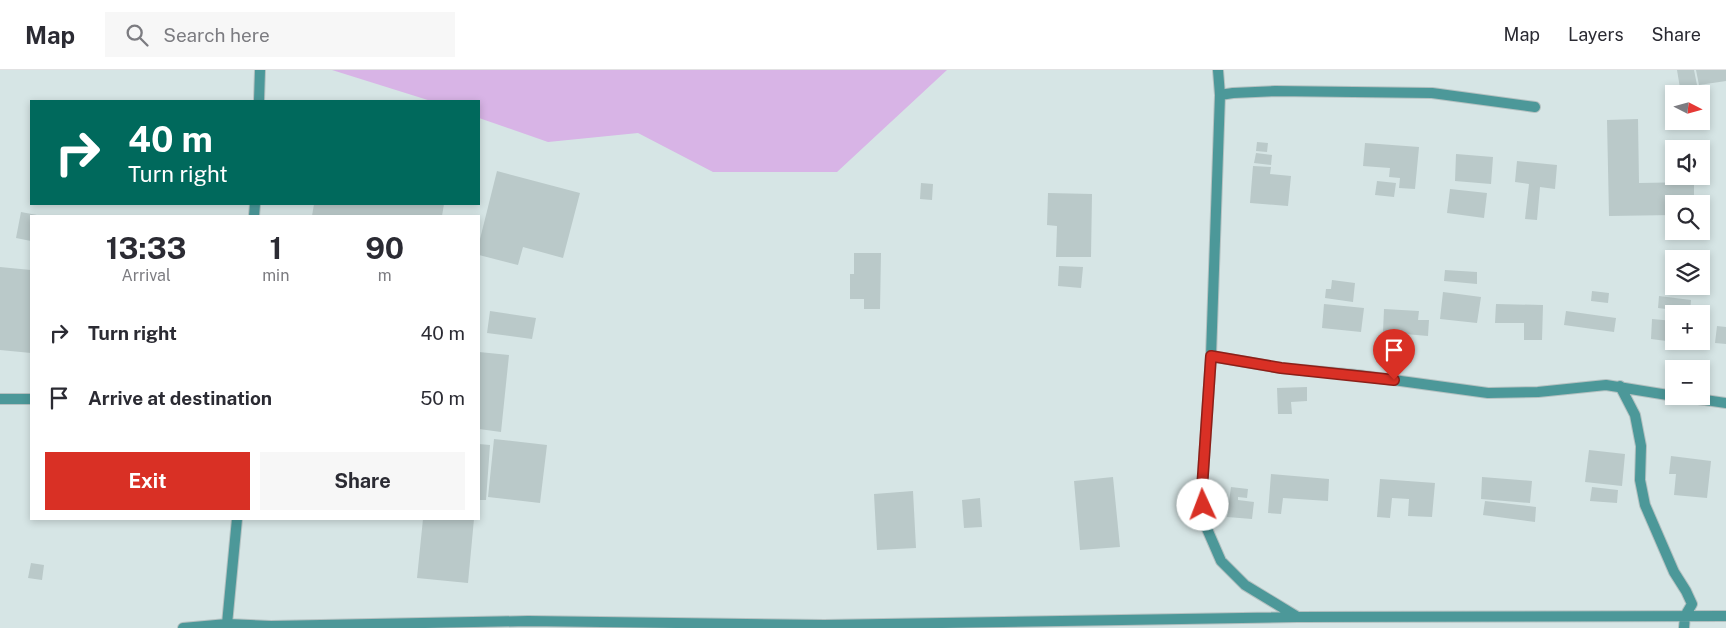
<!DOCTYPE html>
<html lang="en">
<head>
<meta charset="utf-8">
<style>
  :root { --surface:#fff; --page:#f7f7f7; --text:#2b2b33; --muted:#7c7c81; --line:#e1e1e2; --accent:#d93025 }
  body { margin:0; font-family:"Public Sans",sans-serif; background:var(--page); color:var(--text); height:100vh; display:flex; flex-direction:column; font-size:19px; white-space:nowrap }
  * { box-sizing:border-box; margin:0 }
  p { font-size:16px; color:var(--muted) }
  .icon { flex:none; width:28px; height:28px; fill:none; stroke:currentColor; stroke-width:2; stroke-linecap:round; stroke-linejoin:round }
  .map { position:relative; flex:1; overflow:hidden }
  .details { position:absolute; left:30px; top:145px; width:450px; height:305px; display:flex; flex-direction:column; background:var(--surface); border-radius:0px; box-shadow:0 2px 8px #0003 }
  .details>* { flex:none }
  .guide { position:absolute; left:30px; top:30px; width:450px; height:105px; border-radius:0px; box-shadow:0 2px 8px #0003; background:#00695c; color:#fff; overflow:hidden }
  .needle { width:32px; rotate:96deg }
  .tools { position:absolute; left:1665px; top:15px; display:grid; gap:10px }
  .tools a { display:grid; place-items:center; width:45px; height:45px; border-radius:0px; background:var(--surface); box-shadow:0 2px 8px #0003; font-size:25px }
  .pin { position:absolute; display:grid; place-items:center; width:42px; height:42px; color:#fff; margin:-51px -21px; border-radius:50% 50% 50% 0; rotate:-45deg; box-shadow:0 0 5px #0007 }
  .pin .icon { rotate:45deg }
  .me { position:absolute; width:55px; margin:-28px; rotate:358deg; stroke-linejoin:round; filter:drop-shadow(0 0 4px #0008) }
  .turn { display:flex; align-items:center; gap:18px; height:105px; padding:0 15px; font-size:22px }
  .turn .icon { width:65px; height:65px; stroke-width:2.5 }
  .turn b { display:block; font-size:35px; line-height:42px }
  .eta { display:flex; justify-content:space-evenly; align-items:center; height:85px; text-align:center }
  .eta b { font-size:30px; font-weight:700; line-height:35px }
  .cta { display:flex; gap:10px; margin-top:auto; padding:10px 15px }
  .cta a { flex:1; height:58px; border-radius:0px; background:var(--accent); color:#fff; font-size:20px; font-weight:700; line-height:58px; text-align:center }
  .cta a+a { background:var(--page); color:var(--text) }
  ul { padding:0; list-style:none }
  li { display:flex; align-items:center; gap:15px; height:65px; padding:0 15px }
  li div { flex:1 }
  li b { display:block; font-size:19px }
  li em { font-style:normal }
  header { display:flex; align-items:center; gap:30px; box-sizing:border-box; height:70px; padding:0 25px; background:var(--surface); border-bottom:1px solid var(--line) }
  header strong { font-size:24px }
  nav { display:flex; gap:28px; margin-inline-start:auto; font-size:18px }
  .search { width:350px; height:45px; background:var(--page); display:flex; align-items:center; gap:12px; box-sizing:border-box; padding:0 18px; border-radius:0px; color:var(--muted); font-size:19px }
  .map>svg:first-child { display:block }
  .green { fill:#d8b4e6 }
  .building { fill:#bac9c9 }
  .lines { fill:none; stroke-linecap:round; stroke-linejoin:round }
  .street-casing { stroke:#b4c1c1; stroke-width:12 }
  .street { stroke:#4c9899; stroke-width:10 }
  .route-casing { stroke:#8d1f18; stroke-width:12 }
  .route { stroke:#d93025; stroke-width:9 }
</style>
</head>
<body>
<header>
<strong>Map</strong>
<div class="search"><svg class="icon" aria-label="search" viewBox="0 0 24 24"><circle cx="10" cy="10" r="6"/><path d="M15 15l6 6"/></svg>Search here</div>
<nav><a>Map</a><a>Layers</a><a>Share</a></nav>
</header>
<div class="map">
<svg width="1726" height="558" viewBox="0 0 1726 558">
  <rect width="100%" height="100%" fill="#d6e5e5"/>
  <path class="green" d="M332 0H947L837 102H713L638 63 548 72 479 48V31H431Z"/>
  <path class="building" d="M1677 0H1694L1697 15 1680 18Z
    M1696 0H1726V11L1699 15Z
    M1638 49 1639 113 1694 112V134H1674V145L1609 146 1607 50Z
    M1257 72 1268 73 1267 82 1256 81Z
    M1365 73 1419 77 1415 119 1399 118 1400 108 1389 107 1390 98 1363 96Z
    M1256 83 1272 85 1271 95 1254 93Z
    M1456 84 1493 87 1491 114 1455 111Z
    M1517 91 1557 95 1555 119 1540 117 1537 150 1525 149 1529 114 1515 112Z
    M1253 96 1271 97 1270 104 1291 106 1288 136 1250 133Z
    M497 101 580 123 563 188 523 177 518 195 479 185V173Z
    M1377 111 1396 113 1394 127 1375 125Z
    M921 113 933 114 932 130 920 129Z
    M1450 119 1487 123 1484 148 1447 143Z
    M1048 123 1092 124 1091 187H1056L1057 156 1047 155Z
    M314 134H444L442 146H312Z
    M21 142 37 145 31 146V171L16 168Z
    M854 183H881L880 239H864V229H850V204H854Z
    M1059 196 1083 197 1081 218 1058 216Z
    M0 197 31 200V283L0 280Z
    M1445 200 1477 202V214L1444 211Z
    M1332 210 1355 213 1353 232 1325 228 1326 219H1331Z
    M1592 221 1609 223 1608 233 1591 231Z
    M1443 222 1481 227 1477 253 1440 249Z
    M1659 226 1691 230 1690 242 1658 238Z
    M1324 234 1364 238 1361 262 1322 258Z
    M1496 234 1543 235 1542 270H1524V253H1495Z
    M1384 239 1419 241 1418 250H1429L1428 266 1383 262Z
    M490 241 536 248 532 269 487 263Z
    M1566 241 1616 248 1614 262 1564 255Z
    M1652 249 1674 251V272L1651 269Z
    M1717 256 1726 257V274L1715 273Z
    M1680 271H1697L1696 274 1680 273Z
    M479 282 509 285 501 362 479 359Z
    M1307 317V331L1291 332 1292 344H1278L1277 318Z
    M494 369 547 375 540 433 488 427Z
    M479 374 490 375 486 430H479Z
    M1589 380 1625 384 1622 416 1585 412Z
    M1671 386 1711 391 1707 428 1674 425 1676 404H1669Z
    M1271 404 1329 409 1328 431 1283 428 1281 444 1268 443Z
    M1113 407 1120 477 1080 480 1074 411Z
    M1482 407 1532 411 1530 433 1481 429Z
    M1380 409 1435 413 1432 447 1408 446 1409 429 1392 428 1390 448 1377 447Z
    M1231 417 1248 419 1247 428 1238 427V430L1254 432 1252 449 1227 447Z
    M1592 417 1618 420 1617 433 1590 431Z
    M913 421 916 478 877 480 874 424Z
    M980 428 982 457 964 458 962 430Z
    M1485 431 1536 437 1535 452 1483 445Z
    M423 449H474L468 513 417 508Z
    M31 493 44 495 42 510 28 508Z"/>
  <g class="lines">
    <defs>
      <path id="street" d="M1218 0 1220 25 1211 286 1202 419 1204 452 1221 491 1245 515 1296 546
        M1220 25 1233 23 1275 21 1432 23 1535 37
        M259 31 260 0
        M254 146 255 134
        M1211 286 1281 298 1357 305 1488 323 1538 322 1606 315 1674 326
        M1620 316 1635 345 1641 376 1640 410 1645 435 1674 502 1686 521 1692 534 1685 546 1684 558
        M1678 326 1726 333
        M0 329H31
        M227 554 237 449
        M183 558 227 554 271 556 528 551 824 555 1297 547 1726 546"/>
    </defs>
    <use href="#street" class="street-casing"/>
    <use href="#street" class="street"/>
  </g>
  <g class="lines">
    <defs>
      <path id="route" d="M1203 435 1202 419 1211 286 1281 298 1394 310"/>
    </defs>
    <use href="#route" class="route-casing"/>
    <use href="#route" class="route"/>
  </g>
</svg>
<div class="tools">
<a><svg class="needle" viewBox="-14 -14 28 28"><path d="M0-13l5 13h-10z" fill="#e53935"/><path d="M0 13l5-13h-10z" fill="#7c7c81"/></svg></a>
<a><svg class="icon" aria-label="sound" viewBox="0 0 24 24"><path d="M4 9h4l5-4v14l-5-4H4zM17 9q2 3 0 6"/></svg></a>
<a><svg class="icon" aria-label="search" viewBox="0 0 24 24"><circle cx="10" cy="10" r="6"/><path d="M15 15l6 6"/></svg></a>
<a><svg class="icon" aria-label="layers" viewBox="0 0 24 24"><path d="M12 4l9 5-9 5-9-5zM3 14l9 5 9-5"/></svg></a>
<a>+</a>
<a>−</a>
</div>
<div class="pin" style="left:1394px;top:310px;background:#d93025"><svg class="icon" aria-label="arrive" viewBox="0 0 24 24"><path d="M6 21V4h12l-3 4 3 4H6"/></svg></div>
<svg class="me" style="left:1203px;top:435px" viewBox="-20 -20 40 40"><circle r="19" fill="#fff"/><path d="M0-13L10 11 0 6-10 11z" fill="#d93025"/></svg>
<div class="guide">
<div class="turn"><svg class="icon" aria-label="right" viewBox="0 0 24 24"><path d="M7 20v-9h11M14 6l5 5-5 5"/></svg><div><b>40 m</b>Turn right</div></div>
</div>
<section class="details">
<div class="eta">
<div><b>13:33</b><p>Arrival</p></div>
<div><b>1</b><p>min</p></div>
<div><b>90</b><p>m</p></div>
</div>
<ul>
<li><svg class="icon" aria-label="right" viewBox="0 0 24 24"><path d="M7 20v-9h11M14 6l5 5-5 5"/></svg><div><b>Turn right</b></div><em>40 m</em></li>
<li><svg class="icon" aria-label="arrive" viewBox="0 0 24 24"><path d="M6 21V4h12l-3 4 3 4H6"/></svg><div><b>Arrive at destination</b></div><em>50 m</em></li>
</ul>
<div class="cta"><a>Exit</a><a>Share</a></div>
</section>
</div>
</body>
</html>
